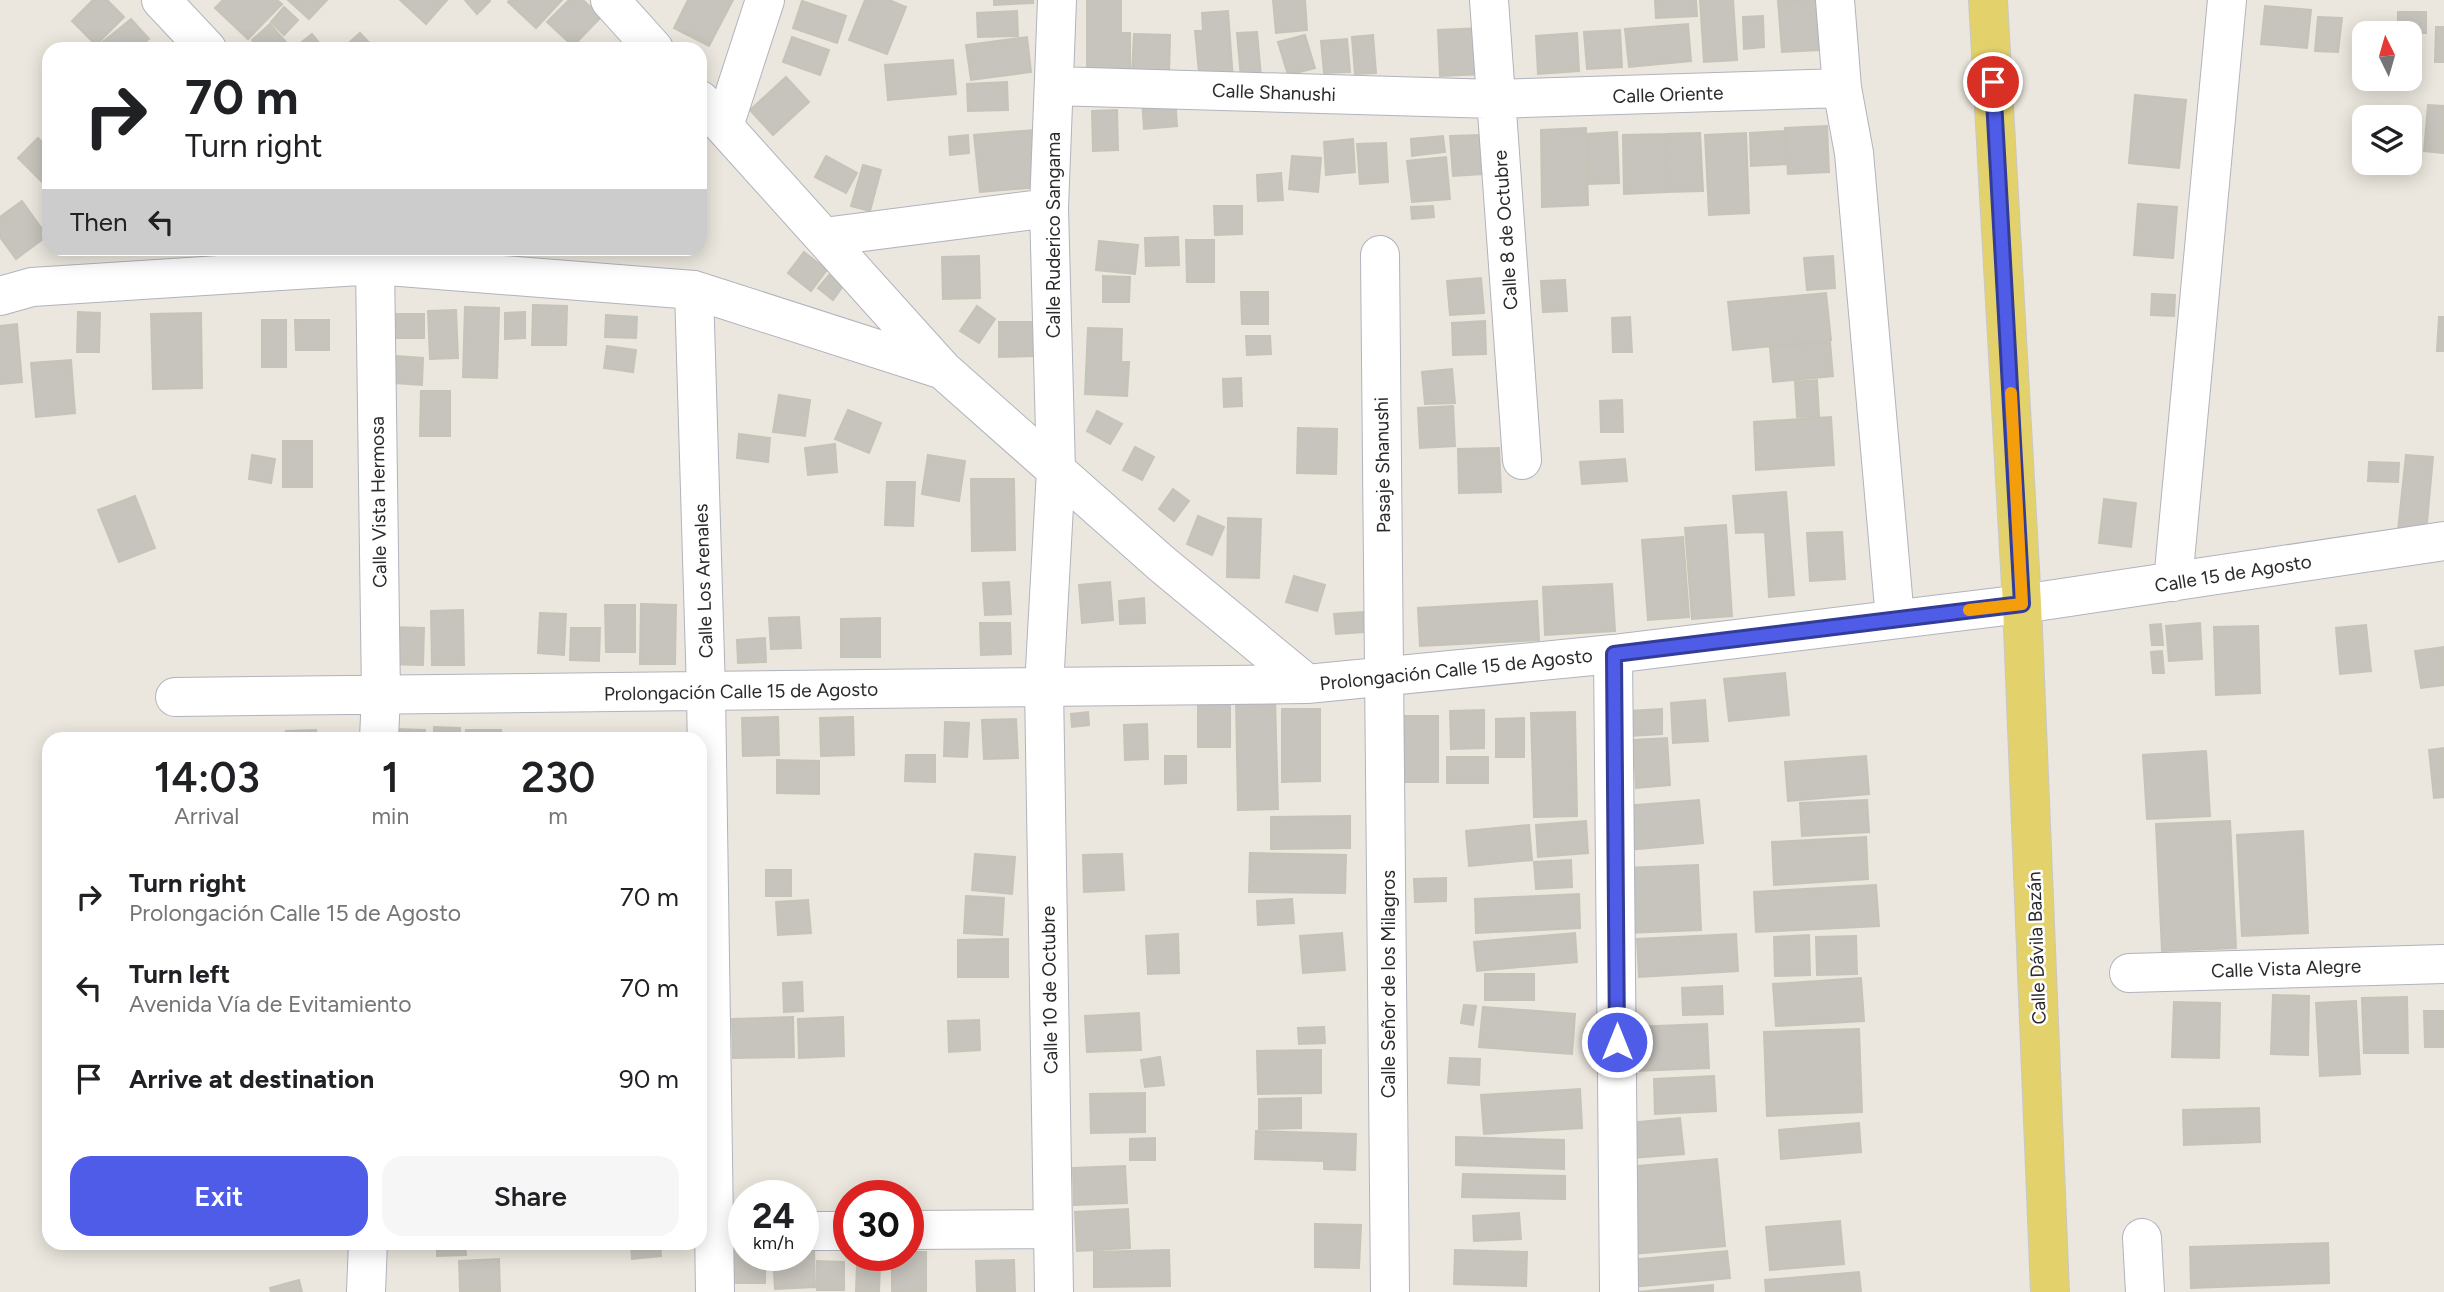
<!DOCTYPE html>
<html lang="en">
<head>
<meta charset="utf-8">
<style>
  :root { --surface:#fff; --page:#f6f6f6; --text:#202124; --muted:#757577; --accent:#4f5ce8 }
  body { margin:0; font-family:Figtree,sans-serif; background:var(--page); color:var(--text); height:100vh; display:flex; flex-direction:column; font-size:26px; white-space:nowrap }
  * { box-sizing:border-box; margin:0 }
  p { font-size:23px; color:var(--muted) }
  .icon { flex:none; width:38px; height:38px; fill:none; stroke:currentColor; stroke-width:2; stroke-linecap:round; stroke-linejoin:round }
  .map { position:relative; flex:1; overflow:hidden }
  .details { position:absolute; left:42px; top:732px; width:665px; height:518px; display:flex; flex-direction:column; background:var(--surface); border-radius:21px; box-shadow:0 4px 18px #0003 }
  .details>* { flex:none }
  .banner { position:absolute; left:42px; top:42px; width:665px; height:214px; border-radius:21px; box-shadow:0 4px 18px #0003; background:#fff; color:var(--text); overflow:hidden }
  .needle { width:46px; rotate:355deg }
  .fabs { position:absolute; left:2352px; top:21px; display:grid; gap:14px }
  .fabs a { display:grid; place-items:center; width:70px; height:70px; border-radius:14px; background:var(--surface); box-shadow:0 4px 18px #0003; font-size:35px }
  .speed { position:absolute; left:728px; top:1180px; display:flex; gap:14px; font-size:35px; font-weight:700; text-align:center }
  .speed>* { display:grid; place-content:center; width:91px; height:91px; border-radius:50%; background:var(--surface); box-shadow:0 4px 18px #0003; line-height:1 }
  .speed small { font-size:18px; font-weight:400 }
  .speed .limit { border:10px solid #d22; background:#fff; color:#111 }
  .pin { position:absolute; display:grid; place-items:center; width:60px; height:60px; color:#fff; margin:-30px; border:4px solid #fff; border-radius:50%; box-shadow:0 2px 7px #0007 }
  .me { position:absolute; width:77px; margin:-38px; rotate:0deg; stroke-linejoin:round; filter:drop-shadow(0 0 5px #0008) }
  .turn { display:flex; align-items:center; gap:24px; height:147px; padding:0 28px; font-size:32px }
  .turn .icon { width:91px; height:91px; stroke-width:2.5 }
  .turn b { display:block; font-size:49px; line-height:60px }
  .then { display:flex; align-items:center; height:66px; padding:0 28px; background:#0003; gap:14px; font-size:26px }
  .eta { display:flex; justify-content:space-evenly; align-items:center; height:119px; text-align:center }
  .eta b { font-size:42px; font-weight:600; line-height:49px }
  .cta { display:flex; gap:14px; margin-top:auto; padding:14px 28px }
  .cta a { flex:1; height:80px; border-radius:21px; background:var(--accent); color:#fff; font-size:28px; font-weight:600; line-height:80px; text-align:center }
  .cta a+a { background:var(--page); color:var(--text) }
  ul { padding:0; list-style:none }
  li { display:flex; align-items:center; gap:21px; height:91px; padding:0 28px }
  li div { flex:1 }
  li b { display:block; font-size:26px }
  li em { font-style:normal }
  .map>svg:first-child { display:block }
  .building { fill:#c7c3bd; stroke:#c6c3b8; stroke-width:2 }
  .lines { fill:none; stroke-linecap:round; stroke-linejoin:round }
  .minor-casing { stroke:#b1b3bd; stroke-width:40 }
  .major-casing { stroke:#c8c8c8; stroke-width:40 }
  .minor { stroke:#fff; stroke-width:38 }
  .major { stroke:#e3d26c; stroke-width:38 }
  .route-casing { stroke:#333c97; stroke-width:18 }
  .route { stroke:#4f5ce8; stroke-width:12 }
  .slow { stroke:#f59e0b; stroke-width:12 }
  .labels { text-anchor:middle; stroke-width:5; stroke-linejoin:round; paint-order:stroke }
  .street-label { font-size:19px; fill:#2b2b2b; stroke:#fff }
</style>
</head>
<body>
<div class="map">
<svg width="2444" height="1292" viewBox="0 0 2444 1292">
  <rect width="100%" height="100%" fill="#ebe7de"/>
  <path class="building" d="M93 0H107L124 17 96 45 72 21Z
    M223 0H277L282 4 248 39 215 8Z
    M288 0H327L309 19Z
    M400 0H447L426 24Z
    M465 0H489L490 1 477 14Z
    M510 0H562L536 28 508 2Z
    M569 0H583L601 17 573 46 547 22Z
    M688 0H733L709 46 674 28Z
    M865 0H889L906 7 887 54 849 40Z
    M994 0H1033V3L994 5Z
    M1087 0H1121V33H1130V72H1087Z
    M1273 0H1305L1307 30 1276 33Z
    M1655 0H1696L1697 16 1656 18Z
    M1700 0H1733L1737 60 1704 62Z
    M1816 0 1819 50 1782 52 1778 1Z
    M802 1 846 16 837 43 793 28Z
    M2265 6 2311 10 2307 48 2261 44Z
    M284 7 298 20 284 35 271 22Z
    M1017 11 1018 36 978 37 977 13Z
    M1228 11 1233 80 1200 83 1195 31H1203L1202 13Z
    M2398 12H2426V33H2398Z
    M1763 16 1764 47 1744 49 1743 17Z
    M2318 17 2342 18 2338 52 2315 51Z
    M131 19 149 39 137 49H94Z
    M270 24 286 42 277 49H260L252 40Z
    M1688 24 1691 61 1629 67 1625 29Z
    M2436 27H2444V62H2435Z
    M1482 28 1484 74 1440 76 1438 30Z
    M1620 30 1622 67 1587 69 1584 32Z
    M1257 32 1261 76 1241 78 1237 33Z
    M360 33 375 49H342Z
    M1577 33 1579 71 1538 74 1536 36Z
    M312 34 324 49H293Z
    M1134 34 1170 35 1169 74 1132 73Z
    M1305 35 1315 68 1288 75 1278 42Z
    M1373 35 1376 73 1355 74 1352 37Z
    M792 37 829 50 820 75 783 62Z
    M1027 37 1031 72 971 80 966 45Z
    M1347 39 1350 72 1324 73 1321 41Z
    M953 60 956 94 888 100 885 65Z
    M786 77 809 102 773 135 750 110Z
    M1007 82 1008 110 968 111 967 84Z
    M2135 95 2186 100 2179 168 2129 163Z
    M1175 98 1177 126 1144 129 1142 99Z
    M2428 105 2444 106V153L2424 151Z
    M1117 110 1118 150 1093 151 1092 111Z
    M1827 126 1829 172 1788 174 1785 128Z
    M1586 128 1588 205 1542 207 1541 130Z
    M1034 130 1040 187 980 192 974 135Z
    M1786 131 1787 164 1751 166 1750 133Z
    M1617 132 1619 183 1589 184 1587 134Z
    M1700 133 1703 191 1667 192 1666 134Z
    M1746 133 1749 213 1709 215 1705 135Z
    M1666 134 1667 192 1624 194 1623 135Z
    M968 135 969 153 950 155 949 137Z
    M1481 135 1483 174 1453 176 1450 136Z
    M1443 136 1445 152 1412 156 1411 139Z
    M38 138 49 149 48 188 18 158Z
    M1353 139 1355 172 1326 175 1324 142Z
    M1386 143 1388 182 1360 184 1357 144Z
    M826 156 857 173 846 193 815 177Z
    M1292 156 1321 158 1318 192 1289 189Z
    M1446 157 1450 199 1412 202 1407 161Z
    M863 165 881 170 870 211 851 206Z
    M1281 173 1283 200 1258 201 1257 175Z
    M22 201 47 236 16 259 0 237V217Z
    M2138 204 2177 207 2173 258 2134 255Z
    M1214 206H1242V234L1215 235Z
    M1433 206 1434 217 1412 219 1411 207Z
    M1178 237 1179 265 1146 266 1145 238Z
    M1186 240H1214V282H1187Z
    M1099 241 1138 245 1135 274 1096 270Z
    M804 252 827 270 811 291 788 273Z
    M979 256 980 298 943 299 942 257Z
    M1833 256 1835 288 1807 290 1804 258Z
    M829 275 843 286 833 300 818 288Z
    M1103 276 1130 277 1129 302H1103Z
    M1481 278 1484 313 1450 315 1447 281Z
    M1565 280 1567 311 1543 312 1541 281Z
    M1241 292H1268V324H1242Z
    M1826 293 1831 340 1733 350 1728 302Z
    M2152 294 2175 295 2174 316 2151 315Z
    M533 305 567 306 566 345H532Z
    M977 306 995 319 979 343 960 331Z
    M465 307 499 308 497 378 463 377Z
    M456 310 458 358 430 359 428 311Z
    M78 312 100 313 99 352H77Z
    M525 312V338L505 339V313Z
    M201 313 202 388 153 389 151 314Z
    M396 314H424V338H395Z
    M606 315 637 317 636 338 605 337Z
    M1630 317 1632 352H1613L1612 318Z
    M2439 317H2444V351H2437Z
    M262 320H286V367H262Z
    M295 320H329V350H296Z
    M1485 321 1486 354 1453 355 1452 323Z
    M999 322H1033L1034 356 999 357Z
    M17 324 22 382 0 384V326Z
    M1088 328 1122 329 1121 362H1129L1127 396 1085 394Z
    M1246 336H1270L1271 354 1247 355Z
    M1830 342 1833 376 1773 382 1770 348Z
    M607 346 636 350 633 372 604 368Z
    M396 356 423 358 422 385 395 383Z
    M71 360 75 413 36 417 31 363Z
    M1452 369 1455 403 1425 404 1422 372Z
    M1241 378 1242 406 1224 407 1223 379Z
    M1817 380 1819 416 1797 417 1795 382Z
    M421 391H450V436H420Z
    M779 395 810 400 805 436 773 432Z
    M1622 400 1623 432H1601L1600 401Z
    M1453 406 1455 446 1420 448 1418 408Z
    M848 410 881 423 869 453 835 439Z
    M1097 411 1122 424 1110 444 1087 431Z
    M1831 417 1834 465 1756 470 1754 422Z
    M1298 428 1337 429 1336 474 1297 473Z
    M739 434 770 438 768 462 737 458Z
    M283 441H312V487H283Z
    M835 444 837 472 808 475 805 448Z
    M1135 447 1154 457 1142 480 1123 470Z
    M1499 448 1501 492 1459 493 1458 449Z
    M252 455 275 459 271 483 249 479Z
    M928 455 965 461 959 501 922 494Z
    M2406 455 2433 457 2426 533 2398 530Z
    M1625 459 1627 481 1582 484 1580 462Z
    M2369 462 2399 463 2398 482 2368 481Z
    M971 479H1014L1015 550 972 551Z
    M887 482H915L913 526 885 525Z
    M1173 489 1189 501 1174 521 1159 509Z
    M1786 492 1794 595 1769 597 1765 532 1736 533 1733 496Z
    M135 496 155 548 119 562 98 510Z
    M2104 499 2136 503 2131 547 2099 543Z
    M1198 516 1224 527 1212 555 1187 544Z
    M1228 518 1261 519 1259 578 1227 577Z
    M1726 525 1732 616 1692 619 1685 528Z
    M1842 532 1845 579 1810 581 1807 533Z
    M1683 537 1689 617 1648 620 1642 540Z
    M1294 576 1325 585 1317 611 1286 602Z
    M1009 582 1011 614 985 615 983 583Z
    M1110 582 1113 620 1082 623 1079 585Z
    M1612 584 1615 631 1545 635 1543 587Z
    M1144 598 1145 623 1120 624 1119 601Z
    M1537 601 1539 640 1420 646 1418 608Z
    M641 604 676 605 675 664H640Z
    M605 605H635V652H606Z
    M463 610 464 665H432L431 611Z
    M1363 612 1364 632 1336 634 1334 614Z
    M540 613 566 614 564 655 538 653Z
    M799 617 801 648 771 649 769 618Z
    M880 618V657H841V619Z
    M980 623H1010L1011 654 981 655Z
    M2200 623 2202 659 2169 661 2166 626Z
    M2161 624 2163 645H2152L2150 625Z
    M2366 625 2371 671 2340 674 2336 628Z
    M2258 626 2260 693 2216 695 2214 627Z
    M390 627 424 628 423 665 389 664Z
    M571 628H600L599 661 570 660Z
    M765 638 766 662 738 663 737 640Z
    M2444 647V685L2421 688 2415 651Z
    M2162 651 2164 673H2153L2151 652Z
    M1785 673 1789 715 1729 721 1724 679Z
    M1236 699H1275L1278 809 1238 810Z
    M1705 700 1708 741 1673 743 1671 703Z
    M1198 704H1230V747H1198Z
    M1282 709H1320V781L1282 782Z
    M1662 709V734L1630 736 1629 711Z
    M1484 710V748L1451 749 1450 711Z
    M1088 712 1089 725 1072 727 1071 714Z
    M1575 712 1577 816 1534 817 1531 713Z
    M1404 716H1438V782H1405Z
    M778 717 779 755 743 756 742 718Z
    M853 717 854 755 821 756 820 718Z
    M1524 718V757H1496V719Z
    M1016 719 1018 758 984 759 982 720Z
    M945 722 969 723 967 757 944 756Z
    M1147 724 1148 759 1125 760 1124 725Z
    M434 727 460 728V738H434Z
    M393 729 425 730V738H393Z
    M316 730 317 738H287L286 731Z
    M466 730H501V738H465Z
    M558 734H586V738H558Z
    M1667 738 1670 785 1636 788 1634 740Z
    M2444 748V797L2434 798 2429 750Z
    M2206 751 2210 816 2147 819 2143 755Z
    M906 755H935V782L905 781Z
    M1165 756H1186V783L1165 784Z
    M1866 756 1869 794 1788 801 1785 762Z
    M1447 757H1488V783H1447Z
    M777 760 819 761V794L777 793Z
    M1699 800 1703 843 1628 850 1624 806Z
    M1867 800 1869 832 1802 836 1800 803Z
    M1350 816V848L1271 849V817Z
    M1586 821 1588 853 1538 857 1536 825Z
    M2230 821 2236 948 2162 951 2156 824Z
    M1529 825 1532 860 1469 866 1466 831Z
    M2303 831 2308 933 2242 936 2237 835Z
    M1866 837 1868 879 1774 885 1772 842Z
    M1250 853 1346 855 1345 893 1249 892Z
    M975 854 1015 857 1012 894 972 890Z
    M1122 854 1124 890 1084 892 1083 855Z
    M1571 860 1572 887 1536 889 1534 862Z
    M1698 865 1701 930 1626 933 1624 868Z
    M766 870H791V896H766Z
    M1446 878V901L1415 902 1414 879Z
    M1876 885 1879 926 1756 932 1754 892Z
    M1579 894 1580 928 1476 933 1475 899Z
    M966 896 1004 898 1002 935 964 933Z
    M1292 899 1294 923 1258 925 1257 901Z
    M808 900 811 933 778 935 776 902Z
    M1342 933 1345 970 1303 973 1300 936Z
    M1575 933 1577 962 1477 971 1474 942Z
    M1178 934 1179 973 1148 974 1146 936Z
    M1736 934 1738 971 1639 977 1637 939Z
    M1809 935 1810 975 1775 976 1774 937Z
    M1856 936 1857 974 1817 975 1816 937Z
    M1008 939V977H958V940Z
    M1485 974H1534V1000H1485Z
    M1861 978 1864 1021 1776 1026 1773 984Z
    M802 982 803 1011 784 1012 783 983Z
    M1722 986 1723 1014 1683 1015 1682 988Z
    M2273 995 2309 996 2308 1055 2271 1054Z
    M2407 997 2408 1053H2364L2362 998Z
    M2356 1001 2360 1074 2320 1076 2316 1003Z
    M2174 1002 2220 1003 2219 1058 2172 1057Z
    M1464 1005 1476 1006 1473 1025 1461 1023Z
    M1483 1007 1575 1014 1572 1054 1479 1047Z
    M2424 1011H2444V1047H2425Z
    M1139 1013 1141 1050 1087 1052 1085 1016Z
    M793 1017 794 1057 733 1058 732 1019Z
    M843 1017 844 1056 799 1058 798 1019Z
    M979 1020 980 1050 949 1052 948 1021Z
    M1707 1024 1709 1068 1634 1071 1632 1027Z
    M1324 1027 1325 1043 1299 1044 1298 1028Z
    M1859 1029 1862 1112 1767 1116 1764 1032Z
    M1321 1050V1093L1258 1094 1257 1051Z
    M1160 1057 1164 1085 1145 1087 1141 1060Z
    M1450 1058 1480 1059 1479 1085 1448 1083Z
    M1714 1076 1716 1111 1655 1114 1654 1079Z
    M1580 1089 1582 1128 1484 1134 1481 1095Z
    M1145 1093V1132L1091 1133 1090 1094Z
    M1301 1098V1128L1259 1129V1099Z
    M2259 1108 2260 1142 2184 1145 2183 1110Z
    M1680 1118 1684 1154 1632 1158 1629 1123Z
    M1859 1123 1861 1152 1781 1159 1779 1130Z
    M1256 1131 1356 1134 1355 1170 1324 1169V1161L1255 1159Z
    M1456 1137 1564 1140V1169L1456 1165Z
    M1155 1138V1160H1130V1139Z
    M1717 1159 1725 1246 1633 1254 1626 1167Z
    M1125 1166 1127 1203 1074 1205 1073 1168Z
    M1463 1174 1565 1176V1199L1462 1197Z
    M1128 1209 1130 1248 1077 1251 1075 1212Z
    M1519 1213 1521 1239 1474 1241 1473 1216Z
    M1840 1221 1844 1264 1770 1270 1766 1227Z
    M1315 1224 1361 1225 1359 1268 1315 1267Z
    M437 1242H465L466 1255 437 1256Z
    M631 1242H660L661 1256 632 1259Z
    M2328 1243 2329 1283 2191 1288 2190 1247Z
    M744 1244V1255H765V1283H730L729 1245Z
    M803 1249H814L815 1287 775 1289 773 1255H803Z
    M1169 1250 1170 1286 1094 1287V1252Z
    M1455 1250 1527 1252 1526 1286 1454 1284Z
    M1727 1251 1730 1278 1632 1287 1630 1260Z
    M908 1252H926V1292H892V1255H908Z
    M499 1259 500 1292H460L459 1261Z
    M1014 1260 1015 1292H977L976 1261Z
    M817 1261 844 1262V1290H817Z
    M857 1264 880 1265 879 1292H856Z
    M1859 1272 1861 1292H1766L1765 1280Z
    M299 1280 302 1292H271L270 1288Z
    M1713 1285V1292H1637Z"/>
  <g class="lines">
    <defs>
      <path id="minor" d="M161 0 207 49
        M610 0 654 49
        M1489 0 1522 460
        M1835 0 1842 88 1854 153 1895 619
        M1054 86 1495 99 1842 88
        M700 100 943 370 1162 564 1307 684
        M724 126 765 0
        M824 237 1049 208
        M369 248 375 265 381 696 379 738
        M1380 255 1390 1292
        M694 290 706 691 715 1292
        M0 296 32 287 375 265 694 290 943 370
        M2173 582 2227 0
        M1613 654 1619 1292
        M175 697 1307 684 1613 654 2022 604 2444 541
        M2129 973 2444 964
        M908 1230 1053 1229
        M803 1231H849
        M2142 1238 2145 1292
        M366 1292 368 1242
        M1054 1292 1044 687 1056 470 1049 208 1057 0"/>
      <path id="major" d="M1988 0 2022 604 2050 1292"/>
    </defs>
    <use href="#minor" class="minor-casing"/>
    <use href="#major" class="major-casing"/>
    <use href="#minor" class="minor"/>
    <use href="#major" class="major"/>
  </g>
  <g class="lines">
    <defs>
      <path id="route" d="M1617 1042 1614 654 2022 604 1993 82"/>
    </defs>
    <use href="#route" class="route-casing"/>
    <use href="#route" class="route"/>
    <path class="slow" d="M1969 610 2022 604 2011 393"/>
  </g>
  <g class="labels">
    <g class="street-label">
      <text transform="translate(1274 92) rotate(2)" y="7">Calle Shanushi</text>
      <text transform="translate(1668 94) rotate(-2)" y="7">Calle Oriente</text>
      <text transform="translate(1505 230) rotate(-94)" y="7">Calle 8 de Octubre</text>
      <text transform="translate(1053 235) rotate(-90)" y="7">Calle Ruderico Sangama</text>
      <text transform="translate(1382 465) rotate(-91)" y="7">Pasaje Shanushi</text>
      <text transform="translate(378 502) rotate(-91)" y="7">Calle Vista Hermosa</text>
      <text transform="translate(2233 573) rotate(-9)" y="7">Calle 15 de Agosto</text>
      <text transform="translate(703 581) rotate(-92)" y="7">Calle Los Arenales</text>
      <text transform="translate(1456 669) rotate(-6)" y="7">Prolongación Calle 15 de Agosto</text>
      <text transform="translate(741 691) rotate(-1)" y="7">Prolongación Calle 15 de Agosto</text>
      <text transform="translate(2036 948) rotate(-92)" y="7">Calle Dávila Bazán</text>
      <text transform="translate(2286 968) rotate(-2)" y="7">Calle Vista Alegre</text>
      <text transform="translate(1388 984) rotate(-90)" y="7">Calle Señor de los Milagros</text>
      <text transform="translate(1049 990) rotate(-91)" y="7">Calle 10 de Octubre</text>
    </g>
  </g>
</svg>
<div class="fabs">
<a><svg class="needle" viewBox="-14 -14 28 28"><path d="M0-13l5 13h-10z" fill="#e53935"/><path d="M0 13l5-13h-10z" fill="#757577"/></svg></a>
<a><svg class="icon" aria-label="layers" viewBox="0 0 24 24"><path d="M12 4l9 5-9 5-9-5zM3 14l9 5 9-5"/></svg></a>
</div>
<div class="speed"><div>24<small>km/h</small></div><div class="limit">30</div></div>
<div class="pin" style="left:1993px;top:82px;background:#d93025"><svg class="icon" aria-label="arrive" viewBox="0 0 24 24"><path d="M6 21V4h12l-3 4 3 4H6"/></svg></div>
<svg class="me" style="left:1617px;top:1042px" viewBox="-20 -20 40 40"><circle r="17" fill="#4f5ce8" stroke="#fff" stroke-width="3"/><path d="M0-11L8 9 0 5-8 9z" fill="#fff"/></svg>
<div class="banner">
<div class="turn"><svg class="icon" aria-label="right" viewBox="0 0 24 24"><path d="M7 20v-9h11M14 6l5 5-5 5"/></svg><div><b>70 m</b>Turn right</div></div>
<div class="then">Then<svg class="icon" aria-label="left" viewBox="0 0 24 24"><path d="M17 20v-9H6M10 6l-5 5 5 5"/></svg></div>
</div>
<section class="details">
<div class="eta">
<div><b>14:03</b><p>Arrival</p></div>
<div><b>1</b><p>min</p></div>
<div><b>230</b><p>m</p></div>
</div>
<ul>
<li><svg class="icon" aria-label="right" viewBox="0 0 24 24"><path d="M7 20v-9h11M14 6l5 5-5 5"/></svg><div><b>Turn right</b><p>Prolongación Calle 15 de Agosto</p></div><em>70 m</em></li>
<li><svg class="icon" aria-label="left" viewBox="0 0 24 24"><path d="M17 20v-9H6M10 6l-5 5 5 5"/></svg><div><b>Turn left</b><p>Avenida Vía de Evitamiento</p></div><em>70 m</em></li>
<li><svg class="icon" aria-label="arrive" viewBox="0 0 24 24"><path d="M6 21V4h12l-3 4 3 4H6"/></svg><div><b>Arrive at destination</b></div><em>90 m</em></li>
</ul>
<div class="cta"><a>Exit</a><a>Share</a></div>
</section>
</div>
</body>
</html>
